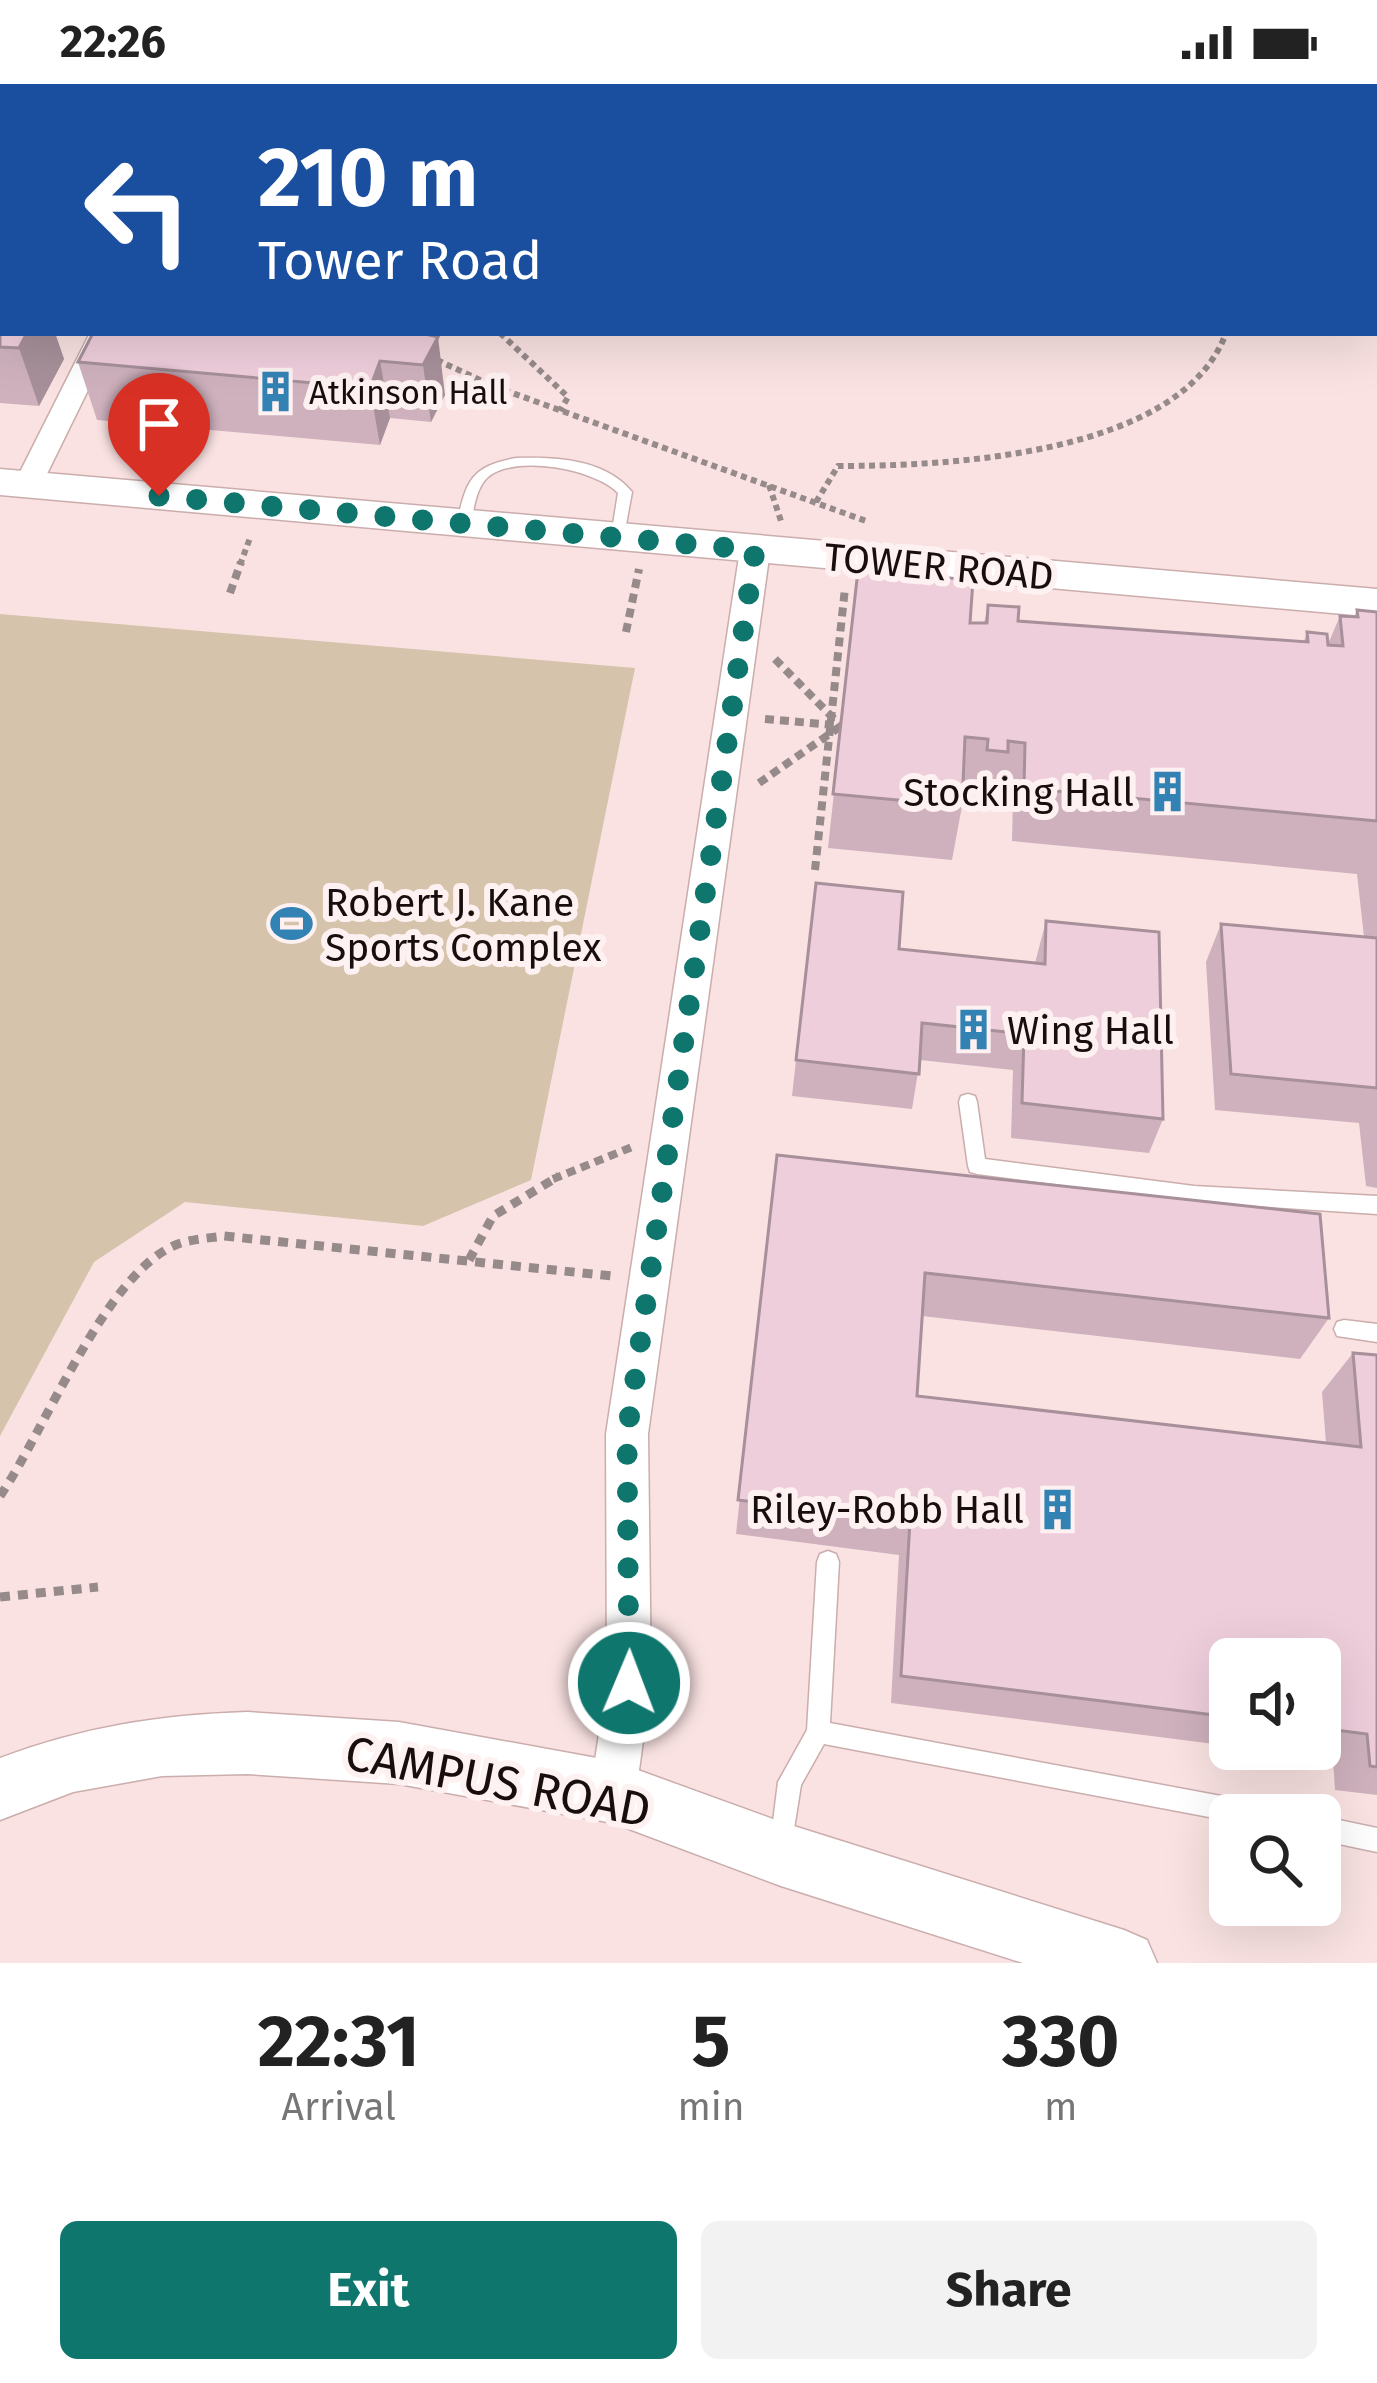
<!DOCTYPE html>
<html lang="en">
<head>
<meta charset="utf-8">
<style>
  :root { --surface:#fff; --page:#f2f2f2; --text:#222; --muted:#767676; --accent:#0f766e }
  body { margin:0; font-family:"Fira Sans",sans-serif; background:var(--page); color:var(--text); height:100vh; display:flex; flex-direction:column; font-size:45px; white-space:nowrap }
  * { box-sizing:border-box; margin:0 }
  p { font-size:39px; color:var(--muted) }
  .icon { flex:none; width:66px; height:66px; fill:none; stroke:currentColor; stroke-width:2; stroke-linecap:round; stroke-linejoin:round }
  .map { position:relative; height:1879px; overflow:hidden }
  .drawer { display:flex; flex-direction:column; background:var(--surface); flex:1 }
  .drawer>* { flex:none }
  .guide { position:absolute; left:0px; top:0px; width:1377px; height:252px; box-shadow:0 12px 48px #0002; background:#1a4fa0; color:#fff; overflow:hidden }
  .buttons { position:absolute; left:1209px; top:1554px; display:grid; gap:24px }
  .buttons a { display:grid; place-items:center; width:132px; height:132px; border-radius:18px; background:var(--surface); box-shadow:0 12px 48px #0002; font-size:60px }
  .pin { position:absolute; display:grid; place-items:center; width:102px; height:102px; color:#fff; margin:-123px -51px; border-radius:50% 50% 50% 0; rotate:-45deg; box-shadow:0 0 12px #0007 }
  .pin .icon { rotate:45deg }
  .me { position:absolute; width:132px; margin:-66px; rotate:1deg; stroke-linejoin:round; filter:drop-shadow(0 0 9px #0008) }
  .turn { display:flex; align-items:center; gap:42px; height:252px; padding:0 60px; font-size:54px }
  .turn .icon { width:156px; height:156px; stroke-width:2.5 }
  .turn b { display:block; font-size:84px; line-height:102px }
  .eta { display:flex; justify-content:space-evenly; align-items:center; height:204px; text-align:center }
  .eta b { font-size:72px; font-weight:700; line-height:84px }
  .button { display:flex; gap:24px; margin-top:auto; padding:24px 60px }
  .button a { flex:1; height:138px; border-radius:18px; background:var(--accent); color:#fff; font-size:48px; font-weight:700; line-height:138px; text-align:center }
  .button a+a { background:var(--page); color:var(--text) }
  .status { display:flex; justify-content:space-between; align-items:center; height:84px; padding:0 60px; background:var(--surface); direction:ltr }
  .status svg { height:33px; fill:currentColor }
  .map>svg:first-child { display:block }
  .built { fill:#fae2e2; fill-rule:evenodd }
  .green { fill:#d6c3ab }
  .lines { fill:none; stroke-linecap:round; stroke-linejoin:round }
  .lane-casing { stroke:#caadac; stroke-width:3 }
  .street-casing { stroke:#caadac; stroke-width:3 }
  .secondary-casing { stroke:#caadac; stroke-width:3 }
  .path-far2 { stroke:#968a8a; stroke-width:6; stroke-dasharray:6 4.5; stroke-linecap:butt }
  .path-far1 { stroke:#968a8a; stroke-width:8; stroke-dasharray:9 6; stroke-linecap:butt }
  .path { stroke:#968a8a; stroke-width:9; stroke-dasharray:10 8; stroke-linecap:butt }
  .lane { fill:#fff; fill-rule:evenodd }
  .street { fill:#fff; fill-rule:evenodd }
  .secondary { fill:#fff; fill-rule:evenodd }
  .wall { fill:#ceb1bd }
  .shaded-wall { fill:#a7909a }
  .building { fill:#efcedc; stroke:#a7909a; stroke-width:3 }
  .route { stroke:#0f766e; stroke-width:21; stroke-dasharray:0 37.8 }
  .labels { text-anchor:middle; stroke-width:12; stroke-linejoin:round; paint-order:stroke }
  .far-poi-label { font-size:33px; fill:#180e0e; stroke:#fef1f1; text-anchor:start }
  .street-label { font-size:39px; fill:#180e0e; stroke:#fef1f1 }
  .poi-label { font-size:39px; fill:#180e0e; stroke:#fef1f1; text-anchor:end }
  .near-street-label { font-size:48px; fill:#180e0e; stroke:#fef1f1 }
</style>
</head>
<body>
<div class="status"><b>22:26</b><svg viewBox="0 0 49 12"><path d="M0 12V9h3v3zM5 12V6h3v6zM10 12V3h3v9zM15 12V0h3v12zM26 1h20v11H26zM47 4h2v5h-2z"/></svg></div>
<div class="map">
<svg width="1377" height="1879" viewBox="0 0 1377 1879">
  <rect width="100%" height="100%" fill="#fef1f1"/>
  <path class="built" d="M0 0H1377V1879H0ZM3 3H1374V249H3ZM1230 1575H1320V1665H1230ZM1230 1731H1320V1821H1230Z"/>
  <path class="green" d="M323 0H1210L1212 3H326Z
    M0 530 635 584 531 1096 423 1142 185 1118 94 1178 0 1352Z"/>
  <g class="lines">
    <defs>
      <path id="lane" d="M516 374C556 373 605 375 632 408L623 457H613L611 453 618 409C595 385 515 370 488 393 476 404 474 424 471 439L464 444 459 442 457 439C466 397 471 382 516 374Z
        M968 1010 975 1012 977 1018 985 1075 1194 1102 1377 1112V1130L1194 1118 977 1090 970 1088 968 1082 959 1018 961 1012Z
        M1344 1236 1377 1240V1258L1337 1252 1334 1245 1337 1238Z
        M828 1467 836 1470 839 1478 830 1639 1259 1719 1267 1723 1271 1731H1230V1737L824 1660 801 1701 790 1770 782 1774 774 1770 770 1762 778 1698 807 1646 817 1478 820 1470Z
        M1320 1732 1377 1744V1768L1320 1756Z"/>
      <path id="street" d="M291 0H317L319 3H293Z
        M1320 0H1350L1352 3H1322Z
        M1374 17 1377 18V33L1374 32Z
        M90 249H116L42 400 38 407H18L14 400Z
        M755 456 770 466 648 1350 651 1599 636 1708 629 1724 613 1731 597 1724 590 1708 607 1599 606 1350 740 466Z"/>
      <path id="secondary" d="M1220 0H1251L1254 3H1222Z
        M1374 125 1377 126V148L1374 147Z
        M0 385 1377 505V533L0 411Z
        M247 1628 399 1638 613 1677 781 1738 1124 1846 1147 1856 1157 1879H1023L781 1802 613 1739 399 1700 247 1690 162 1692 73 1708 0 1736V1674C83 1643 158 1631 247 1628Z"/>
    </defs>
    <use href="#lane" class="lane-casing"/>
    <use href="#street" class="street-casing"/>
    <use href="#secondary" class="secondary-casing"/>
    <path class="path-far2" d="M169 0 217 3
      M1040 2 1074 3
      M390 3 397 0
      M500 249 568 313 560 327
      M437 276 493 302 866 437
      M769 401 781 437
      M816 418 838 382C946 382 1181 372 1226 249
      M240 481 250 454"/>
    <path class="path-far1" d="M230 509 241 478
      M626 548 639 485
      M775 575 841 642
      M765 635 834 641
      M759 699 841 642
      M815 786 845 504
      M553 1095 632 1063"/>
    <path class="path" d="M469 1176 493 1132 559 1092
      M0 1412C46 1345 106 1187 178 1160 192 1155 210 1154 224 1152L612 1192
      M0 1513 98 1503"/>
    <use href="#lane" class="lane"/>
    <use href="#street" class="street"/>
    <use href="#secondary" class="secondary"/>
  </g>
  <path class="wall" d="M0 0H117L115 3H3V9L0 8Z
    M0 71H3V160H0Z
    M0 196 3 249H55L64 275 39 322 0 319Z
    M421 249 445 311 431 338 390 334 380 361 97 336 78 278Z
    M858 486 970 539H984L988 521 1018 537 1304 557 1307 548 1328 560 1340 532 1354 533 1357 526 1377 528V1104L1366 1102 1359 1039 1215 1026 1206 878 1221 840 1364 853 1357 790 1012 757 1013 713 999 712 996 722 976 720 977 710 963 708 962 722 952 776 828 764Z
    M1046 837 1163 1035 1149 1069 1011 1054 1013 986 920 976 912 1025 792 1012 796 976 1035 879Z
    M777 1071 1329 1234 1300 1275 922 1232 917 1312 1326 1359 1322 1308 1353 1269 1377 1271V1711L1335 1706 1333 1675 1251 1665H1320V1575H1230V1662L891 1619 899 1471 736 1450Z"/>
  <path class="shaded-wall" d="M97 0H117L115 3H98Z
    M27 249H55L64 275 39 322 19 264Z
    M438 253 445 311 431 338 423 281Z
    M380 277 390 334 380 361 370 304Z"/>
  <path class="building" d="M0 71H3V104H0Z
    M0 214H3V249H27L19 264 0 263Z
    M93 249H421L438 253 423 281 380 277 370 304 78 278Z
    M858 486 973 496 970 539H987L988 521 1019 523 1018 537 1308 558 1307 548 1327 550 1328 561 1343 562 1340 532 1358 533 1357 526 1377 528V737L1024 704 1025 659 1008 657V668L987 666 988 655 965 653 962 722 833 710Z
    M816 799 903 808 899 865 1045 880 1046 837 1159 848 1163 1035 1022 1019 1024 950 922 939 919 990 796 976Z
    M1221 840 1377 854V1004L1231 990Z
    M777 1071 1320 1130 1329 1234 925 1189 917 1312 1361 1363 1353 1269 1377 1271V1683L1370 1682 1367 1650 1320 1644V1575H1230V1633L901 1592 910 1437 738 1416Z"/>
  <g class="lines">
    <path class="route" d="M159 412 755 466 627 1350 629 1599"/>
  </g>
  <defs>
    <symbol id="building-bare" viewBox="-9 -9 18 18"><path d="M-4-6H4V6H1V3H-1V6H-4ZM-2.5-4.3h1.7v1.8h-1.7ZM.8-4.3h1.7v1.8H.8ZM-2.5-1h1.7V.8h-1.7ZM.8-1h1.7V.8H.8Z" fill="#3382b4" stroke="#fef1f1" stroke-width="2.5" paint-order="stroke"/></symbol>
    <symbol id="stadium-bare" viewBox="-9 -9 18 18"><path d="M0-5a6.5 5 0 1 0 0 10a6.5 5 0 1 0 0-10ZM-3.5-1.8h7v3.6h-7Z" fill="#3382b4" stroke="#fef1f1" stroke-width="2.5" paint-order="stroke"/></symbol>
  </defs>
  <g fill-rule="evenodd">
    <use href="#building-bare" x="246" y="278" width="59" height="59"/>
    <use href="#building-bare" x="1138" y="678" width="59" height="59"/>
    <use href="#stadium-bare" x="262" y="810" width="59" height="59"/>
    <use href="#building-bare" x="944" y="916" width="59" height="59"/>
    <use href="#building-bare" x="1028" y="1396" width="59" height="59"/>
  </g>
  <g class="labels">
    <g class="far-poi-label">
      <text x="309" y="320">Atkinson Hall</text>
    </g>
    <g class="street-label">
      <text transform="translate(939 482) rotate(5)" y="14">TOWER ROAD</text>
    </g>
    <g class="poi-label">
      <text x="1134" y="722">Stocking Hall</text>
      <text x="325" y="832" text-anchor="start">Robert J. Kane<tspan x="325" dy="45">Sports Complex</tspan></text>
      <text x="1007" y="960" text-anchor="start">Wing Hall</text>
      <text x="1024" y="1439">Riley-Robb Hall</text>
    </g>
    <g class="near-street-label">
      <text transform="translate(498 1697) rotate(11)" y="17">CAMPUS ROAD</text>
    </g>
  </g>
</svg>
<div class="buttons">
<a><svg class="icon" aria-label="sound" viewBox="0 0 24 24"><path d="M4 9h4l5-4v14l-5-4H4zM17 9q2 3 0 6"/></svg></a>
<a><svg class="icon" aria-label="search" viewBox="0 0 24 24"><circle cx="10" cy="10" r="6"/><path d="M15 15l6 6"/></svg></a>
</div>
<div class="pin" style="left:159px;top:412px;background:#d93025"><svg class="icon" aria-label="arrive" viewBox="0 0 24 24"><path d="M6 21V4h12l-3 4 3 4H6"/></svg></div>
<svg class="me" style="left:629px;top:1599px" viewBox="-20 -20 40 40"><circle r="17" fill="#0f766e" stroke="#fff" stroke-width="3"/><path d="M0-11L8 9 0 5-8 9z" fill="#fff"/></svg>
<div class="guide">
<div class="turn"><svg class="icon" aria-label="left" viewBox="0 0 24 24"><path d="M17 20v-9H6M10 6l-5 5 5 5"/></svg><div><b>210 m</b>Tower Road</div></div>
</div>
</div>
<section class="drawer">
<div class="eta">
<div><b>22:31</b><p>Arrival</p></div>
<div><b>5</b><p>min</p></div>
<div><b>330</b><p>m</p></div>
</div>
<div class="button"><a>Exit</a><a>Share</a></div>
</section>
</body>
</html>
